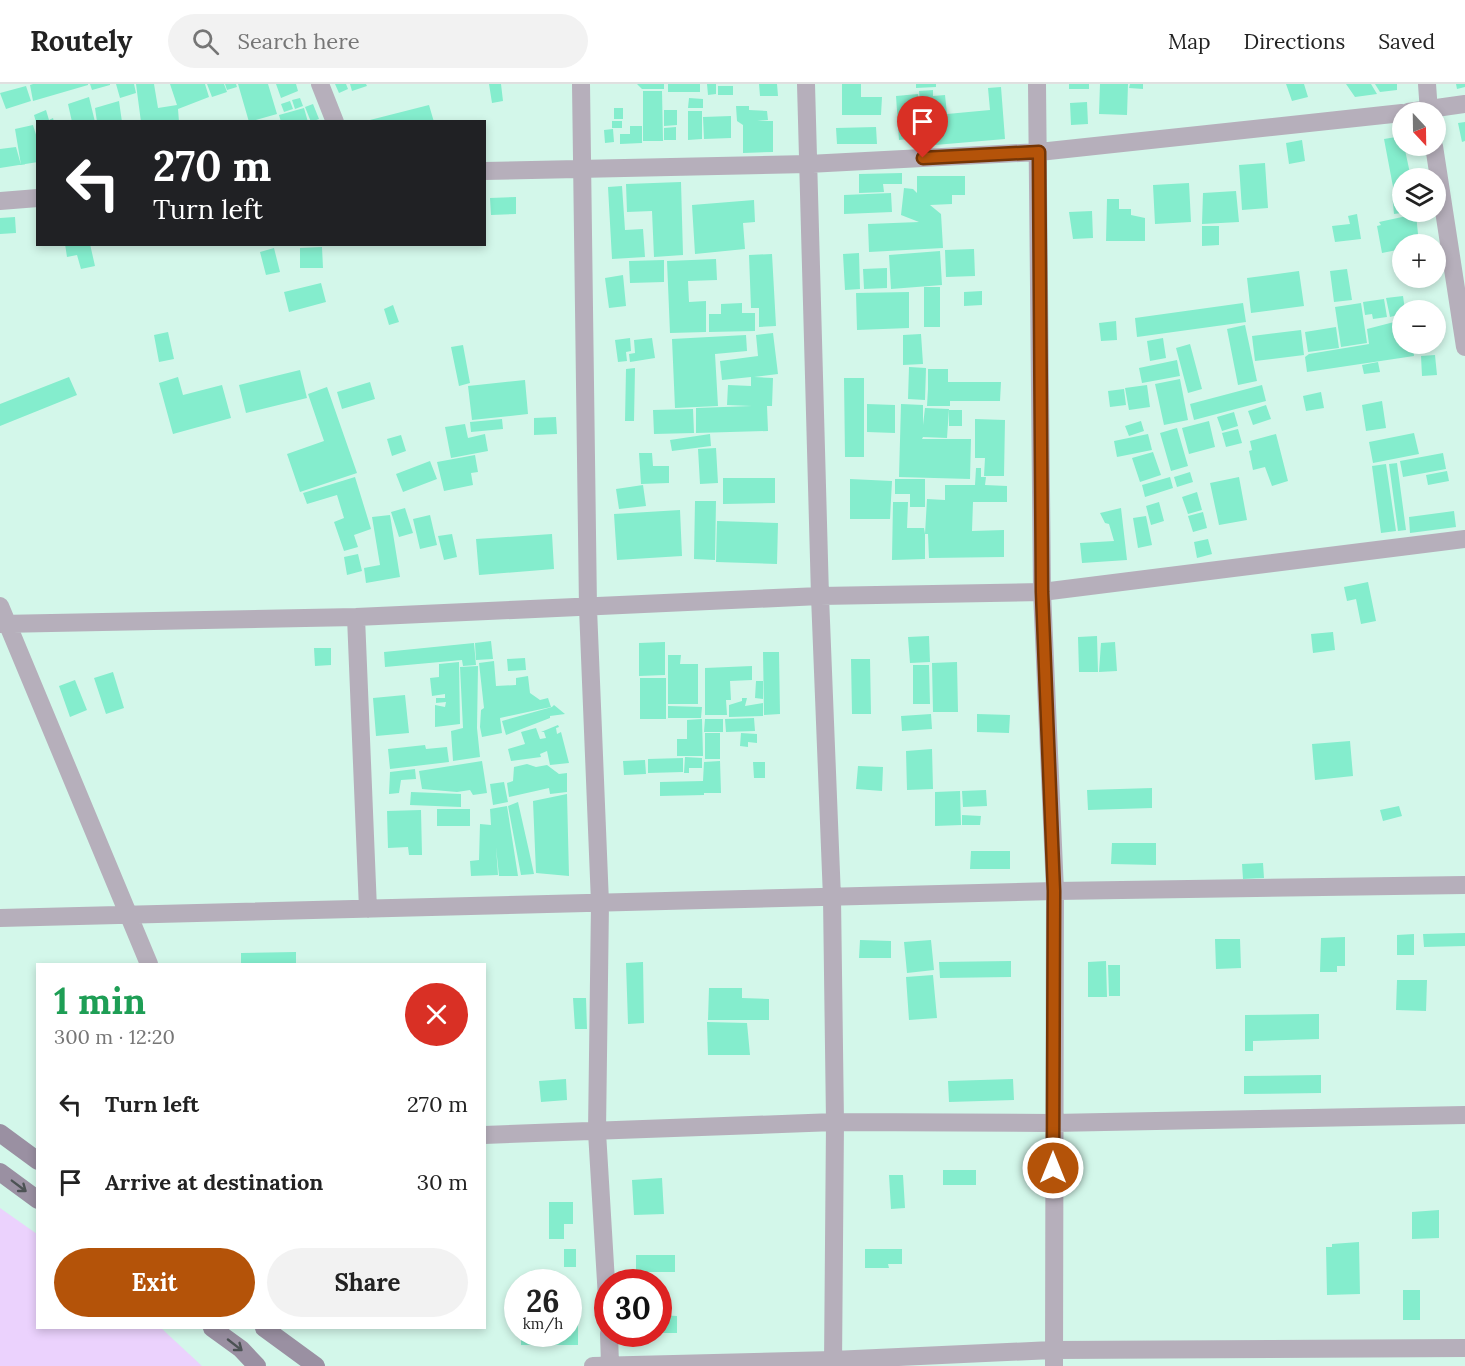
<!DOCTYPE html>
<html lang="en">
<head>
<meta charset="utf-8">
<style>
  :root { --surface:#fff; --page:#f2f2f2; --text:#222; --muted:#767676; --line:#e0e0e0; --accent:#b45309 }
  body { margin:0; font-family:Lora,serif; background:var(--page); color:var(--text); height:100vh; display:flex; flex-direction:column; font-size:22px; white-space:nowrap }
  * { box-sizing:border-box; margin:0 }
  p { font-size:20px; color:var(--muted) }
  .icon { flex:none; width:33px; height:33px; fill:none; stroke:currentColor; stroke-width:2; stroke-linecap:round; stroke-linejoin:round }
  .map { position:relative; flex:1; overflow:hidden }
  .drawer { position:absolute; left:36px; top:879px; width:450px; height:366px; display:flex; flex-direction:column; background:var(--surface); border-radius:0px; box-shadow:0 3px 9px #0003 }
  .drawer>* { flex:none }
  .top-card { position:absolute; left:36px; top:36px; width:450px; height:126px; border-radius:0px; box-shadow:0 3px 9px #0003; background:#202124; color:#fff; overflow:hidden }
  .needle { width:39px; rotate:158deg }
  .tools { position:absolute; left:1392px; top:18px; display:grid; gap:12px }
  .tools a { display:grid; place-items:center; width:54px; height:54px; border-radius:50%; background:var(--surface); box-shadow:0 3px 9px #0003; font-size:30px }
  .speed { position:absolute; left:504px; top:1185px; display:flex; gap:12px; font-size:30px; font-weight:700; text-align:center }
  .speed>* { display:grid; place-content:center; width:78px; height:78px; border-radius:50%; background:var(--surface); box-shadow:0 3px 9px #0003; line-height:1 }
  .speed small { font-size:15px; font-weight:400 }
  .speed .limit { border:9px solid #d22; background:#fff; color:#111 }
  .pin { position:absolute; display:grid; place-items:center; width:51px; height:51px; color:#fff; margin:-62px -26px; border-radius:50% 50% 50% 0; rotate:-45deg; box-shadow:0 0 6px #0007 }
  .pin .icon { rotate:45deg }
  .me { position:absolute; width:66px; margin:-33px; rotate:0deg; stroke-linejoin:round; filter:drop-shadow(0 0 4px #0008) }
  .turn { display:flex; align-items:center; gap:21px; height:126px; padding:0 18px; font-size:27px }
  .turn .icon { width:78px; height:78px; stroke-width:2.5 }
  .turn b { display:block; font-size:42px; line-height:51px }
  .round { display:grid; place-items:center; flex:none; width:63px; height:63px; border-radius:32px; background:var(--page) }
  .summary { display:flex; align-items:center; justify-content:space-between; height:102px; padding:0 18px }
  h1 { font-size:36px; font-weight:700; line-height:45px; color:#1e9e55 }
  .action { display:flex; gap:12px; margin-top:auto; padding:12px 18px }
  .action a { flex:1; height:69px; border-radius:36px; background:var(--accent); color:#fff; font-size:24px; font-weight:700; line-height:69px; text-align:center }
  .action a+a { background:var(--page); color:var(--text) }
  ul { padding:0; list-style:none }
  li { display:flex; align-items:center; gap:18px; height:78px; padding:0 18px }
  li div { flex:1 }
  li b { display:block; font-size:22px }
  li em { font-style:normal }
  header { display:flex; align-items:center; gap:36px; box-sizing:border-box; height:84px; padding:0 30px; background:var(--surface); border-bottom:2px solid var(--line) }
  header strong { font-size:28px }
  nav { display:flex; gap:33px; margin-inline-start:auto; font-size:21px }
  .search { width:420px; height:54px; background:var(--page); display:flex; align-items:center; gap:15px; box-sizing:border-box; padding:0 21px; border-radius:33px; color:var(--muted); font-size:22px }
  .map>svg:first-child { display:block }
  .green { fill:#ebd2fd }
  .building { fill:#84edcd }
  .lines { fill:none; stroke-linecap:round; stroke-linejoin:round }
  .street { stroke:#b6afbb; stroke-width:18 }
  .secondary { stroke:#9a90a2; stroke-width:18 }
  .oneway { stroke:#4c5254 }
  .route-casing { stroke:#753606; stroke-width:15 }
  .route { stroke:#b45309; stroke-width:10 }
</style>
</head>
<body>
<header>
<strong>Routely</strong>
<div class="search"><svg class="icon" aria-label="search" viewBox="0 0 24 24"><circle cx="10" cy="10" r="6"/><path d="M15 15l6 6"/></svg>Search here</div>
<nav><a>Map</a><a>Directions</a><a>Saved</a></nav>
</header>
<div class="map">
<svg width="1465" height="1282" viewBox="0 0 1465 1282">
  <rect width="100%" height="100%" fill="#d3f7ea"/>
  <path class="green" d="M0 1124 37 1150 38 1244H161L202 1282H0Z"/>
  <path class="building" d="M33 0H88V1L33 17 30 1Z
    M90 0H110V1L92 6Z
    M116 0H134L136 9 120 14Z
    M136 0H154L158 24 177 21 170 0H205L209 13 178 25 179 38H141Z
    M207 0H224L227 8 212 13Z
    M225 0H236L237 3 227 6Z
    M238 0H268L277 30 249 38Z
    M276 0H296L298 7 281 14Z
    M335 0H346L348 5 339 9Z
    M350 0H366L367 2 352 7Z
    M489 0H501L503 17 492 19Z
    M637 0H664V5H642Z
    M668 0H700V8H668Z
    M707 0H716V10L708 11Z
    M759 0H777L778 12H760Z
    M842 0H861V13H882L881 31H842Z
    M916 0H936V3L916 4Z
    M1069 0H1089V5H1069Z
    M1100 0H1128L1127 31 1099 30Z
    M1130 0H1143V5L1129 4Z
    M1286 0H1304L1308 13 1292 17Z
    M1346 0H1371L1377 10 1355 13Z
    M1375 0H1397V6L1380 8Z
    M1456 0H1465V3L1457 5Z
    M26 2 31 17 6 25 0 9Z
    M718 2H733V11H718Z
    M1001 3 1005 55 935 61V55L923 56 919 7 933 6V12L945 11 947 30 990 26 988 4Z
    M643 7H662L663 57H643Z
    M918 10 921 54 899 56 896 12Z
    M89 13 95 38H72L68 20Z
    M300 14 303 22 295 25 292 16Z
    M689 14 703 15V24H688Z
    M119 17 122 38H97L95 24Z
    M290 17 293 25 284 28 281 20Z
    M1087 18 1088 40 1071 41 1070 19Z
    M313 20 319 35 311 38 305 23Z
    M429 21 434 38H366V37Z
    M736 22H749V26L767 27 768 36 757 37H773V68L743 69V41L737 37Z
    M304 24 308 38H281L279 31Z
    M614 24H623V35H614Z
    M46 26 49 36 53 34 54 38H36L34 31Z
    M664 26H677V41L664 42Z
    M688 27H702V55L688 56Z
    M731 32V54L704 55 703 33Z
    M612 37H622V44H612Z
    M1465 38V57L1462 58 1458 39Z
    M33 41 38 57V78L0 84V65L16 63 21 81 15 45Z
    M630 42H642V59L620 60V50H630Z
    M676 43V56H664V44Z
    M876 43 877 60H837L836 44Z
    M613 45 614 58 605 59 604 46Z
    M1402 52 1411 94H1402V106L1394 108 1384 55Z
    M1302 56 1305 77 1289 80 1286 59Z
    M1265 79 1268 124 1242 126 1239 81Z
    M902 89V100H883L884 108 859 109V90Z
    M917 92H965V111H952V120L930 121 941 130 943 164 869 168 868 140 919 138 901 131 904 104 913 105 917 109Z
    M681 98 683 171 654 173 652 127 627 128 626 100Z
    M1189 99 1191 138 1155 140 1153 101Z
    M622 102 625 146 643 145 645 173 612 175 608 103Z
    M1236 107 1239 138 1202 140 1203 109Z
    M1402 108V129L1394 130 1392 109Z
    M891 109 892 128 844 130V111Z
    M516 113V130L491 131 490 114Z
    M1107 115H1119V125H1131V131L1145 134V157H1106Z
    M754 116 755 138 743 139 745 165 695 170 692 121Z
    M1092 127 1093 154 1073 155 1069 128Z
    M1357 130 1361 155 1335 158 1332 142 1350 140 1348 132Z
    M1416 130 1419 160H1402V165L1382 169 1377 142 1381 141 1379 138Z
    M15 133 16 149 0 150V134Z
    M1202 142H1219V161L1202 162Z
    M65 160H90L95 182 81 185 77 171 67 173Z
    M322 163 323 184H300V164Z
    M274 164 280 188 266 191 260 168Z
    M974 165 975 192 946 193 945 166Z
    M940 167 942 201 891 205 889 171Z
    M859 169 860 205 845 206 843 170Z
    M772 170 776 242 759 243V224H751L749 171Z
    M716 175 717 196 688 197 689 218 706 217V248L670 249 667 177Z
    M664 176V198L630 199 629 177Z
    M887 184V204L864 205 863 185Z
    M1347 185 1352 216 1334 218 1330 187Z
    M1299 187 1304 222 1251 229 1247 194Z
    M623 191 626 222 609 224 605 194Z
    M321 199 326 218 289 228 284 208Z
    M924 203H940V243H924Z
    M982 207V221L964 222V208Z
    M909 208V244L857 246 856 209Z
    M1403 212 1405 226H1402V230L1390 233 1386 214Z
    M1384 215 1387 233 1373 235 1372 230 1365 231 1363 218Z
    M742 219V229H755V247L709 248V230H721V220Z
    M1243 219 1246 238 1137 253 1135 234Z
    M1361 219 1367 259 1341 263 1335 223Z
    M393 221 399 238 389 241 384 225Z
    M1400 236H1402V253H1400Z
    M1116 237 1117 256 1101 257 1099 239Z
    M1398 237 1399 256 1402 255V260H1413L1414 272 1307 288 1305 273 1309 270 1369 260 1367 245Z
    M1245 241 1257 297 1238 301 1227 245Z
    M1336 243 1339 264 1308 268 1305 248Z
    M1301 246 1304 271 1255 277 1252 252Z
    M168 248 174 275 159 278 154 251Z
    M773 249 778 290 754 293 773 294 772 322H767L768 347 696 349V324L752 322 727 321 728 301 751 302V293L722 296 720 277 758 272 756 251Z
    M921 250 923 280 903 281V251Z
    M746 251 747 267 715 270 718 322 675 324 672 255Z
    M630 254 631 267 626 268 627 277 618 278 615 256Z
    M652 254 655 274 630 278 629 270 635 269 634 256Z
    M1163 254 1166 274 1150 277 1147 257Z
    M1190 260 1202 305 1188 309 1176 264Z
    M463 261 470 299 459 302 451 263Z
    M1435 271 1437 291 1422 292 1421 272Z
    M1177 276 1180 292 1142 299 1139 284Z
    M1378 278 1380 288 1364 290 1362 281Z
    M909 283 926 284 925 316 908 315Z
    M635 284 634 337H625L626 285Z
    M928 285H948V298H1001L1000 317H950V322H927L928 305 948 306 928 305Z
    M300 286 307 314 246 329 239 301Z
    M69 293 77 311 0 342V320Z
    M178 293 183 311 222 301 231 334 173 350 159 299Z
    M844 294H864V373H845Z
    M1180 295 1188 336 1164 341 1155 300Z
    M525 296 528 330 472 336 468 302Z
    M370 298 375 315 342 325 337 308Z
    M1147 301 1150 323 1129 326 1125 304Z
    M1262 301 1266 317 1194 336 1190 320Z
    M327 303 357 389 300 408 287 370 324 357 308 310Z
    M1124 305 1126 321 1110 323 1108 307Z
    M1321 308 1324 324 1306 327 1303 312Z
    M1382 317 1386 344 1366 347 1362 321Z
    M867 320 895 321V349L867 348Z
    M901 320 923 321V341L925 324 949 325 947 354 923 353 922 355H971L970 395 899 393Z
    M1266 321 1271 335 1253 341 1248 327Z
    M693 325 694 349 654 350 653 326Z
    M949 326H962V342H949Z
    M1234 328 1238 342 1222 347 1217 333Z
    M556 333 557 350 534 351V334Z
    M502 335 503 345 471 348 470 338Z
    M975 335 1005 336 1004 392H984L985 374H975Z
    M1141 337 1144 347 1129 352 1125 342Z
    M1209 337 1215 363 1189 370 1182 344Z
    M465 340 468 354 485 350 488 367 451 374 445 343Z
    M1177 344 1188 382 1171 387 1160 349Z
    M1238 345 1242 359 1226 363 1222 349Z
    M1414 349 1419 370 1373 379 1369 358Z
    M710 350 711 362 672 367 670 356Z
    M1148 350 1152 366 1117 373 1114 357Z
    M1276 350 1288 397 1272 402 1265 383 1253 386 1249 367 1252 366 1250 357Z
    M401 351 406 367 392 372 387 355Z
    M716 364 718 399 700 400 698 365Z
    M1153 368 1161 391 1140 398 1132 374Z
    M639 369H652L653 382H669V399L641 400Z
    M1443 369 1446 385 1403 393 1400 377Z
    M475 371 478 388 471 389 473 401 444 407 437 378Z
    M430 377 437 395 403 408 396 390Z
    M1397 379 1406 446 1398 447 1389 380Z
    M1386 380 1396 447 1381 449 1372 382Z
    M976 384H981V393H986L985 401 1007 402V418H973L972 447 1004 446V473L929 474 928 450H925V475L892 476 893 418H908L907 444H924L925 450 927 415 945 416V401H975Z
    M1447 387 1449 397 1428 401 1426 391Z
    M1190 388 1193 398 1177 403 1174 393Z
    M355 393 371 445 354 451 358 463 344 467 334 438 344 434 337 411 307 420 303 409Z
    M1170 393 1173 404 1145 413 1142 401Z
    M1239 393 1247 436 1219 441 1210 399Z
    M723 394H775V419L723 420Z
    M850 395 892 397 890 435H850Z
    M895 395H925V423H910V410H895Z
    M643 401 646 422 619 425 616 405Z
    M1197 408 1202 426 1188 430 1182 413Z
    M695 417H716L715 476 694 475Z
    M1159 418 1164 437 1151 441 1146 422Z
    M405 424 413 449 399 453 391 428Z
    M1121 424 1127 476 1082 479 1080 459 1114 457 1109 440 1105 439 1100 429Z
    M680 426 682 472 617 476 614 430Z
    M1454 427 1456 443 1410 449 1409 433Z
    M1203 428 1207 444 1193 448 1188 432Z
    M390 431 400 493 366 499 364 484 380 481 372 433Z
    M430 431 437 461 420 465 413 435Z
    M1146 432 1152 461 1138 464 1133 434Z
    M717 437 778 439 777 480 716 478Z
    M452 450 457 473 444 476 438 452Z
    M552 450 554 485 479 491 476 455Z
    M1208 455 1212 470 1197 474 1194 458Z
    M358 470 362 487 347 491 344 473Z
    M1368 498 1376 537 1361 540 1356 515 1347 517 1344 503Z
    M1333 548 1335 566 1313 569 1311 550Z
    M929 552 930 578 910 579 908 553Z
    M1097 552 1098 588H1079L1078 553Z
    M491 557 493 575 476 576 475 559Z
    M665 558V591L639 592V559Z
    M1115 558 1117 587 1099 588 1101 559Z
    M474 559 476 581 463 582 462 576 385 583 384 568Z
    M314 564H331V581L315 582Z
    M763 568H779L780 630 764 631Z
    M668 571H681L680 580H698V620H668Z
    M525 574 526 586 508 587 507 575Z
    M851 575H870L871 630H852Z
    M494 577 496 602 516 601V594L528 592 530 609 540 616 548 614 551 623 500 634 502 649 482 653 480 643 481 626 484 624 479 579Z
    M459 578 460 640 435 643V621L445 623 446 618 436 619V614H445V610L432 612 430 594 439 593V580Z
    M957 578 958 628H933L932 579Z
    M913 581H929L930 620H913Z
    M478 582 477 644 480 673 453 677 451 647 463 644 460 583Z
    M752 582V596L730 597 731 616H726L727 631H705V584Z
    M113 588 124 624 106 630 94 594Z
    M640 594H666V635H640Z
    M75 596 87 626 70 633 59 602Z
    M756 597H763V615L755 614Z
    M405 611 409 649 376 652 373 614Z
    M742 614H747L745 622 763 619V632L729 633V621L742 617Z
    M554 621 565 630 550 632V634L506 651 502 637 552 623Z
    M668 622 702 623 701 634H668Z
    M931 630 932 645 902 647 901 632Z
    M977 630 1010 631 1009 649 977 648Z
    M754 634 755 647 726 648 725 635Z
    M702 635 703 672H677V655H687V636Z
    M705 635H723V648H704Z
    M558 641 559 643 556 644 557 650 561 648 569 679 550 681 547 667 540 670 541 673 511 677 508 665 525 660 521 648 536 644 540 655 546 654 544 648H541Z
    M705 649H720V675H705Z
    M741 649 757 650V659L748 658V663L740 662Z
    M1350 657 1353 692 1315 696 1312 660Z
    M425 661 426 665 447 663 449 678 390 685 388 665Z
    M932 665 933 705 907 706 906 667Z
    M685 673 702 674V684H689V689H684Z
    M683 674V688L648 689V675Z
    M645 676 646 690 624 691 623 677Z
    M482 677 487 709 473 711 470 706 457 708 422 705 419 687Z
    M720 677 721 709H704V702V711L660 712V698L703 697 704 678Z
    M753 678H765V694H754Z
    M527 680 536 683 547 681 559 690 567 689V708L550 710 549 704 509 713 507 699 513 697 514 683Z
    M858 682 883 683 882 707 856 705Z
    M415 685 416 695 401 696 399 709 389 710 390 688Z
    M504 698 508 718 493 721 490 700Z
    M1152 704V724L1088 726 1087 706Z
    M986 706 987 722 963 723 962 707Z
    M960 707 961 741 935 742V708Z
    M411 708 461 710V723L410 721Z
    M567 710 569 792 536 789 533 717Z
    M518 718 529 767 534 790 521 791 508 722Z
    M507 722 518 792H499L496 763 498 791 471 792 470 777 479 776 480 740 491 741 490 725Z
    M1399 722 1402 732 1383 737 1380 726Z
    M437 725H470V742H437Z
    M421 726 422 771H409L408 763 388 764 387 727Z
    M962 731 981 732 980 741H962Z
    M1112 759H1156V781L1111 780Z
    M971 767H1010V785H970Z
    M1263 779 1264 794 1243 795 1242 780Z
    M1465 849V862L1424 863 1423 850Z
    M1414 850V871H1397V851Z
    M1345 853V882H1337V888H1320L1321 854Z
    M1215 855H1240L1241 884 1216 885Z
    M860 856 891 857V874H859Z
    M931 856 934 886 907 889 904 858Z
    M296 868V880H241V869Z
    M1011 877V893L940 894 939 878Z
    M1106 877 1107 913H1088V878Z
    M643 878 644 939 628 940 626 879Z
    M1108 881H1120V912H1109Z
    M933 891 937 934 909 936 906 893Z
    M1397 896H1427L1426 927 1396 926Z
    M709 904H742V914L769 915V936H708Z
    M573 914H586L587 945H575Z
    M1319 930V955L1253 957V967H1245V931Z
    M707 938 747 939 750 971H708Z
    M1321 991V1009L1244 1010V992Z
    M566 995 567 1016 541 1018 539 997Z
    M1013 995 1014 1016 949 1018 948 997Z
    M943 1086H976V1101H943Z
    M889 1091H903L905 1124 891 1125Z
    M662 1094 664 1130 634 1131 632 1096Z
    M549 1118H573V1140H564V1155H549Z
    M1439 1126V1154L1412 1155V1128Z
    M1359 1158 1360 1210 1327 1211 1326 1163H1332V1160Z
    M564 1165H576V1183H564Z
    M865 1165H902V1180H888L889 1184H865Z
    M636 1171H675V1188H636Z
    M1403 1206H1420V1236H1403Z
    M568 1216H578V1261H549V1250H568Z
    M658 1231 677 1232V1249H658Z
    M521 1252 543 1253V1261H521Z"/>
  <g class="lines">
    <path class="street" d="M320 0 335 38
      M581 0 588 524 600 819 597 1048 608 1231
      M806 0 820 512 832 814 835 1038 833 1282
      M1037 0 1042 508 1055 807 1054 1282
      M1427 0 1429 28
      M1408 28 1465 20
      M1434 62 1465 263
      M484 87 808 80 1039 68 1402 29
      M0 117 38 114
      M0 522 149 880
      M356 533 368 825
      M0 540 356 533 820 512 1042 508 1465 455
      M0 834 1055 807 1465 801
      M484 1051 835 1038 1053 1039 1465 1031
      M609 1250 610 1280
      M593 1282 833 1276 1052 1266 1465 1264"/>
    <path class="secondary" d="M0 1049 38 1077
      M0 1088 38 1116
      M212 1244 241 1265 257 1282
      M264 1244 316 1282"/>
  </g>
  <defs><path id="oneway-shaft" d="M-6 0H5M1.5-3L5.5 0L1.5 3" fill="none" stroke-width="1.6" stroke-linecap="round" stroke-linejoin="round" transform="scale(1.5)"/></defs>
  <g class="oneway">
    <use href="#oneway-shaft" transform="translate(19 1102) rotate(37)"/>
    <use href="#oneway-shaft" transform="translate(235 1261) rotate(38)"/>
  </g>
  <g class="lines">
    <defs>
      <path id="route" d="M923 74 1039 68 1042 508 1054 807 1053 1084"/>
    </defs>
    <use href="#route" class="route-casing"/>
    <use href="#route" class="route"/>
  </g>
</svg>
<div class="tools">
<a><svg class="needle" viewBox="-14 -14 28 28"><path d="M0-13l5 13h-10z" fill="#e53935"/><path d="M0 13l5-13h-10z" fill="#767676"/></svg></a>
<a><svg class="icon" aria-label="layers" viewBox="0 0 24 24"><path d="M12 4l9 5-9 5-9-5zM3 14l9 5 9-5"/></svg></a>
<a>+</a>
<a>−</a>
</div>
<div class="speed"><div>26<small>km/h</small></div><div class="limit">30</div></div>
<div class="pin" style="left:923px;top:74px;background:#d93025"><svg class="icon" aria-label="arrive" viewBox="0 0 24 24"><path d="M6 21V4h12l-3 4 3 4H6"/></svg></div>
<svg class="me" style="left:1053px;top:1084px" viewBox="-20 -20 40 40"><circle r="17" fill="#b45309" stroke="#fff" stroke-width="3"/><path d="M0-11L8 9 0 5-8 9z" fill="#fff"/></svg>
<div class="top-card">
<div class="turn"><svg class="icon" aria-label="left" viewBox="0 0 24 24"><path d="M17 20v-9H6M10 6l-5 5 5 5"/></svg><div><b>270 m</b>Turn left</div></div>
</div>
<section class="drawer">
<div class="summary"><div><h1>1 min</h1><p>300 m · 12:20</p></div><a class="round" style="background:#d93025;color:#fff"><svg class="icon" aria-label="close" viewBox="0 0 24 24"><path d="M6 6l12 12M18 6L6 18"/></svg></a></div>
<ul>
<li><svg class="icon" aria-label="left" viewBox="0 0 24 24"><path d="M17 20v-9H6M10 6l-5 5 5 5"/></svg><div><b>Turn left</b></div><em>270 m</em></li>
<li><svg class="icon" aria-label="arrive" viewBox="0 0 24 24"><path d="M6 21V4h12l-3 4 3 4H6"/></svg><div><b>Arrive at destination</b></div><em>30 m</em></li>
</ul>
<div class="action"><a>Exit</a><a>Share</a></div>
</section>
</div>
</body>
</html>
